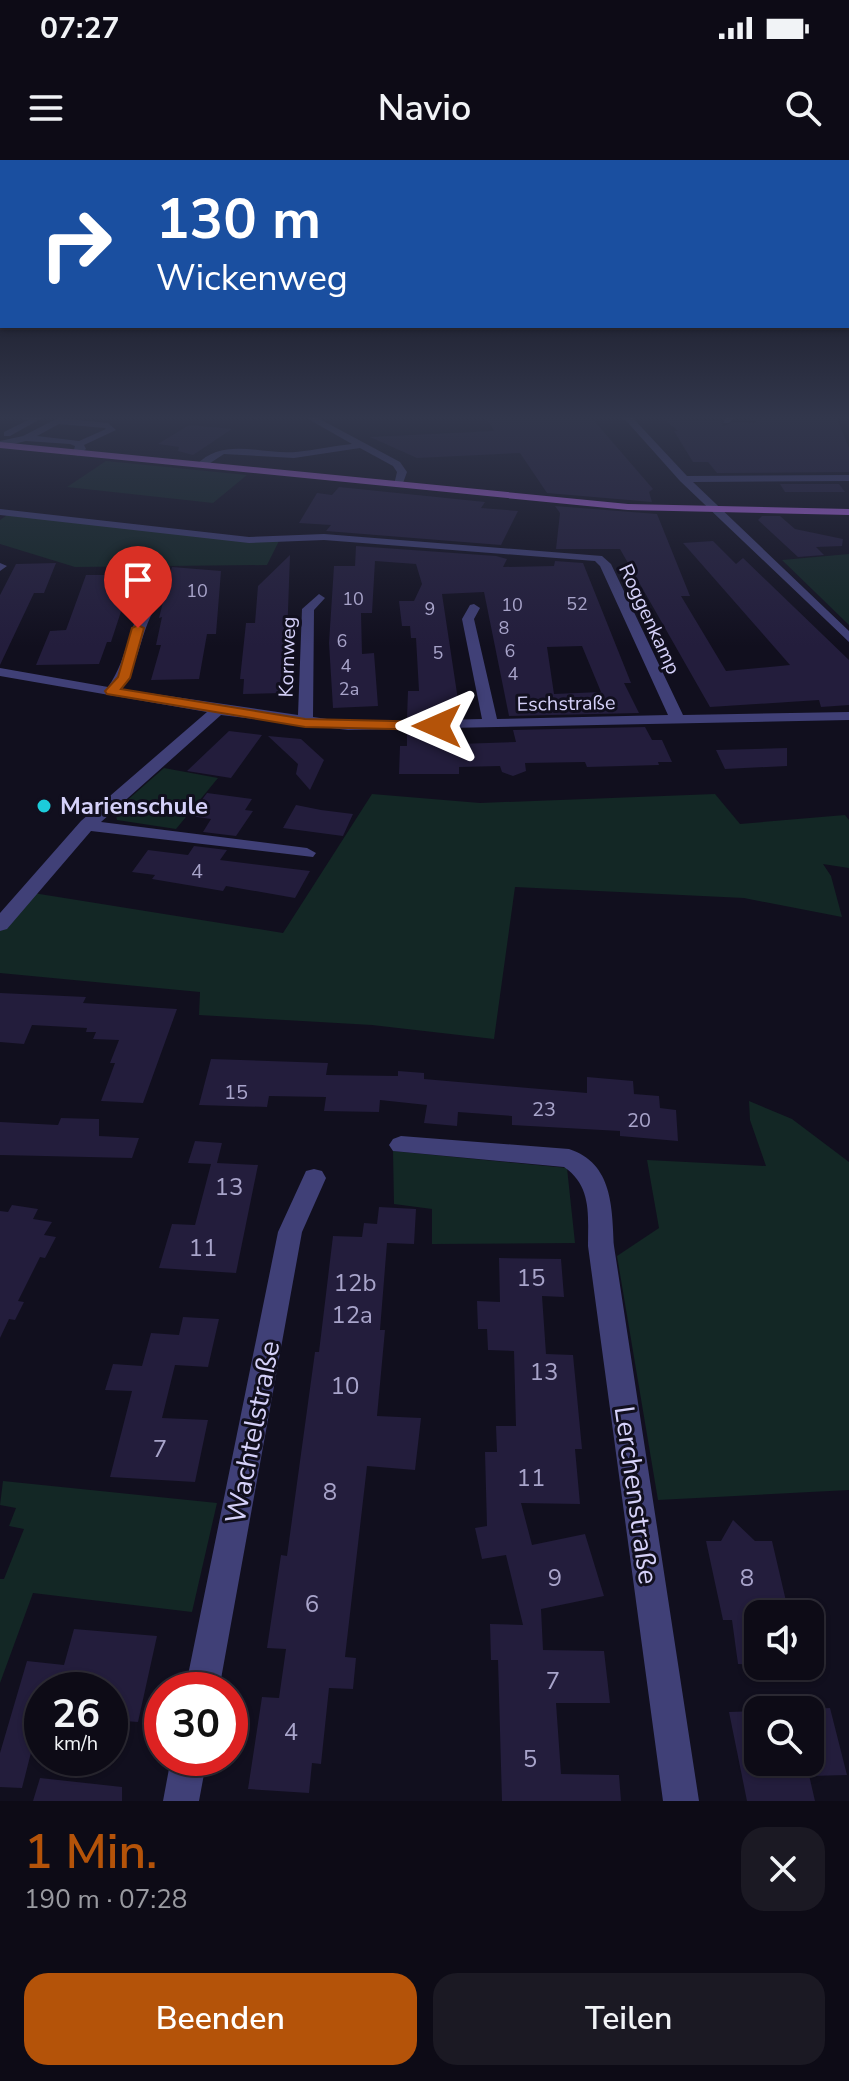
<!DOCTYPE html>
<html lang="de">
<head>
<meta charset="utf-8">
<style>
  :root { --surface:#0d0b16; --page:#1b1923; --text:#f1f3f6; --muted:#9a9ba1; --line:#2d2b35; --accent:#b45309 }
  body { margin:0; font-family:"Nunito Sans",sans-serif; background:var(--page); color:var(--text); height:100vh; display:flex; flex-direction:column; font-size:30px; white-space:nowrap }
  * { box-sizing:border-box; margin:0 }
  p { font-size:26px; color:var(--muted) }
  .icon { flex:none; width:44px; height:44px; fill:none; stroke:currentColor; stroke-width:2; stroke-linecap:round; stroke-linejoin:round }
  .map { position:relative; height:1641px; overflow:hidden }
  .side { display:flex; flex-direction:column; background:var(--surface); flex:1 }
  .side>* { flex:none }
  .guide { position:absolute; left:0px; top:0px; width:850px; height:168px; box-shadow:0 2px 6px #0004,0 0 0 2px var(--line); background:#1a4fa0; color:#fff; overflow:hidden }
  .fabs { position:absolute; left:744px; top:1440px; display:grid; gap:16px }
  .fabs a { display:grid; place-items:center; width:80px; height:80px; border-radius:16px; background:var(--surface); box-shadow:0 2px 6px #0004,0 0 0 2px var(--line); font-size:40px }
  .speed { position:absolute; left:24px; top:1512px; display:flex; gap:16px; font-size:40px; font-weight:700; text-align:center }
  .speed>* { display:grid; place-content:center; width:104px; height:104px; border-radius:50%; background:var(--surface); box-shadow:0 2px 6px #0004,0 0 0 2px var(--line); line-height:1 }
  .speed small { font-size:20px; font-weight:400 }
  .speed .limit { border:12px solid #d22; background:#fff; color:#111 }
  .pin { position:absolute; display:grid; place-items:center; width:68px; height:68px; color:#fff; margin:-82px -34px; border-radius:50% 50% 50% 0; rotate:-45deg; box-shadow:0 0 8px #0007 }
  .pin .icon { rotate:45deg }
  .me { position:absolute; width:88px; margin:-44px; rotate:270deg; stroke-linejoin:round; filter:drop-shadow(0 0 6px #0008) }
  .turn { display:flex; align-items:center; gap:28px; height:168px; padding:0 24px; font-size:36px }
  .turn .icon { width:104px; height:104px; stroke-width:2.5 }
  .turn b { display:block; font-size:56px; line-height:68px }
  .round { display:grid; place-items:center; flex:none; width:84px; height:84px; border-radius:24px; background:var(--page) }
  .headline { display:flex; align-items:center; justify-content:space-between; height:136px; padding:0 24px }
  h1 { font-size:48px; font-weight:600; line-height:60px; color:var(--accent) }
  .button { display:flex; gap:16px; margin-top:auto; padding:16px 24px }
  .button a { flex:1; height:92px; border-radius:24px; background:var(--accent); color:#fff; font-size:32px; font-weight:600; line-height:92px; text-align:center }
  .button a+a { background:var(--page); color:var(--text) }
  .status { display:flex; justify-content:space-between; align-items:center; height:56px; padding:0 40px; background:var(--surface); direction:ltr }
  .status svg { height:22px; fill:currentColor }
  header { display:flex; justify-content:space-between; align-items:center; height:104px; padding:0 24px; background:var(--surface); font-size:36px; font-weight:600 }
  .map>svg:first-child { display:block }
  .green { fill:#132725 }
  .building { fill:#231d3c; fill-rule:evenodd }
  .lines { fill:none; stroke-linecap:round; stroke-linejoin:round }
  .minor { fill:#404077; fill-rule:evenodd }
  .major { fill:#b666eb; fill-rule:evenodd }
  .route { fill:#b45309; stroke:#753606; stroke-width:2 }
  .poi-dot { fill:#1cccda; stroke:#110f1e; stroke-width:3 }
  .labels { text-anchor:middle; stroke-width:6; stroke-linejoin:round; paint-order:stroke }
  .far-number-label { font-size:18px; fill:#a8a4ca }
  .far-street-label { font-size:20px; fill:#d5d1f9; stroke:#110f1e }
  .number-label { font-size:20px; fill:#a8a4ca }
  .poi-label { font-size:24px; font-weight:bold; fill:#d5d1f9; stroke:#110f1e; text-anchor:start }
  .near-number-label { font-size:24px; fill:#a8a4ca }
  .near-street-label { font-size:28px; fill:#d5d1f9; stroke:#110f1e }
</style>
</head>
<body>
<div class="status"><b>07:27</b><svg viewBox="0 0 49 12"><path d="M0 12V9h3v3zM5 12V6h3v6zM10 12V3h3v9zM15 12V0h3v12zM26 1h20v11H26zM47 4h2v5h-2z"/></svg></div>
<header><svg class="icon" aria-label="menu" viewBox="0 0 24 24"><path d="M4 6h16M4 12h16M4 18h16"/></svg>Navio<svg class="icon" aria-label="search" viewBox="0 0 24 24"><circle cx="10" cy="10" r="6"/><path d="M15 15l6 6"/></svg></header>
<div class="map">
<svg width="849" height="1641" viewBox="0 0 849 1641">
  <rect width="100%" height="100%" fill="#110f1e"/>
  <path class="green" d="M106 301 247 315 213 343 67 327Z
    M10 353 249 380 280 379 267 405 75 407 0 384V360Z
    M849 394V465L782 400Z
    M164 608 218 618 176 669 117 660 115 651Z
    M372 634 480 643 715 634 740 664 845 655 849 660V708L823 704 831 716 842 757 744 738 515 727 494 879 372 865 199 855 200 832 0 813V765L27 732 283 773Z
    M749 941 792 959 849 1002V1330L658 1340 617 1096 659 1068 647 1000 766 1006 750 960Z
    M393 991 567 1008 575 1083 432 1084V1049L394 1044Z
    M3 1321 217 1343 192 1452 33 1433 0 1523V1419H4L24 1369 9 1366 16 1348 0 1345Z"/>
  <path class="building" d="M485 256H590L653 329 649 332 652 342 547 333 520 293 417 298 370 277 494 271Z
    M749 256H836L849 288V312L717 313 708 302H693L674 271H678L664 259 721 261 723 266 734 262 757 263Z
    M189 265 232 269 193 295 178 291 179 287 158 284Z
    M780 324H839L845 332H785Z
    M339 327 485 342 481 348 518 351 501 385 326 371 331 365 299 363 317 333 332 335Z
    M555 346 657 354 690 436H681L726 511 790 505 683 383 713 381 736 404 743 398 849 500V545L821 547 819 540 710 547 620 389H556L560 353Z
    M762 356H780L795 369 843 379 842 386 816 387 824 395 798 397 758 360Z
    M356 386 496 396 507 399 503 407 554 406 555 401 583 403 631 523H624L639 553 509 556 484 432 442 434 458 540 457 557 407 558 408 531H419L416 478H411L410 466H402L399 441H414L422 424 416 404 375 401 372 453H361L362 494 374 493 378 546 333 548 329 483 334 406H355ZM582 486 601 532 554 534 547 487Z
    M290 395 286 506H282L281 533 243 534 244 519H240L246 463H255L258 426Z
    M56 403 44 433H34L0 505V435L16 404Z
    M172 407 221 411 216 474H207L199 519 151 520 161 485H156L162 457 159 458Z
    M86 415H133L111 482H107L99 504 36 505 50 471 66 470Z
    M645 567 652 580H662L672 602H658L659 605 587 607 585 602 525 603 526 611 513 616 502 612 500 606 459 607V614H399L400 586H407V572L457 571 458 584 516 582 513 570Z
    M229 571 262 575 231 618 187 611Z
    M268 576 301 579 324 600 310 630 296 614 298 604Z
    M787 588V606L725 609 716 590Z
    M207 633 252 639 245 650 253 651 236 676 203 672 211 659 190 656Z
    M296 645 321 650 353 654 343 676 283 668Z
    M194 686 227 690 220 700 310 711 295 738 226 726 223 731 152 719 155 715 132 712 148 690 188 695Z
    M0 833 86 837 83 843 177 849 143 943 101 941 115 903H110L119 880 93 879 96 872H86L87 868 32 865 24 884 0 882Z
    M211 899 328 903 326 915 398 916V911L424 913V919L587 933V917L633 921 634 934 659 936 660 948 676 950 678 981 620 976V971L512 965V956L458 952 457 966 424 963 427 945 380 940 379 952 324 951 326 937 269 936 267 947 199 945Z
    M61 958 99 959V976L139 978 132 998 0 995V962L58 965Z
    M195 981 222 983 217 1003 258 1005 236 1113 159 1108 172 1064 195 1065 211 1004 188 1003Z
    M12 1045 38 1049 33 1059 52 1062 44 1075 56 1077 45 1098 40 1097 18 1141 24 1142 15 1160 9 1159 0 1178V1051L8 1052Z
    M379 1047 416 1049 414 1084 387 1083 380 1170H385L377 1256 421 1258 415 1310 367 1306 345 1497 356 1498 353 1529 329 1528 321 1604 312 1603 309 1633 248 1629 262 1537 279 1538 286 1489 267 1488 281 1395 287 1396 315 1192H319L333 1076 362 1077 364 1063 377 1064Z
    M499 1098 561 1099 564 1137 542 1136 546 1194 573 1195 582 1289H575L580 1344 521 1343 532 1385 585 1374 604 1436 541 1449 543 1490 604 1491 610 1543H556L561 1614 619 1615 621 1641H502L498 1500H491L490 1464 523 1465 506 1395 482 1399 475 1368 487 1366 485 1292H497L496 1266H516L514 1191 488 1190 487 1169H478L477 1141 500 1142Z
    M183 1157 219 1159 208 1207 175 1205 162 1258 208 1260 195 1322 110 1317 132 1231 105 1230 113 1204 142 1206 151 1173 179 1175Z
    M733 1360 755 1381H772L789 1454H758V1505L738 1504 732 1460H723L706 1381H721Z
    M74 1469 157 1476 138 1562 110 1560V1530H42V1565H38L22 1628 0 1627V1593L27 1501 64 1505Z
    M830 1548 847 1615 810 1616V1549Z
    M758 1551V1602H806L815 1641H747L729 1552Z
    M40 1618 122 1627V1641H33Z"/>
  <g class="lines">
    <path class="minor" d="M14 256H41L42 258 10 276H4V272L28 260Z
      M303 256H314L400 302 407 312 403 323 394 325 397 312 393 306 360 288 294 298 224 294 204 307 196 305C224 276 261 295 296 292 315 290 333 286 352 284Z
      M622 256H631L687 316 849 315V321L693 322 849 471V482L680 321Z
      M727 256H736L729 263H723Z
      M58 258 108 263 116 270 84 285 86 289 78 296 73 293 75 286 70 284 26 281 0 287V281L23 276ZM59 264 105 268 106 269 79 281 37 276Z
      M0 349 249 377 324 374 602 396 611 404 683 555 849 552V560L348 570 221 555 101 662 307 688 316 693 313 697 91 671 7 769 0 771V753L81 661 207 552 0 516V508L108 527C130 497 127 458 155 430L165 433C139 465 143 498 121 529L298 555 302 449 319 434 325 438 314 450 313 557 348 562 482 559 462 459 470 445 474 444 480 448 474 459 497 559 668 555 600 406 595 401 324 380 249 383 0 355Z
      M0 403 7 406 0 411Z
      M401 976 569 989C613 1003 612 1048 614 1086L699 1641H663L588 1086C588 1055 592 1026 564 1007L393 991 389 985 393 979Z
      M314 1009 322 1011 326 1018 302 1072 219 1530H185L278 1072 306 1011Z
      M171 1598H207L199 1641H163Z"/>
    <path class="major" d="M0 282 628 344 849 349V355L628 350 0 288Z"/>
  </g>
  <linearGradient id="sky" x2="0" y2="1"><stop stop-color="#090810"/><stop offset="0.53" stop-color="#32374c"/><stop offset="1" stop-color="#32374c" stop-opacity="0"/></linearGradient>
  <rect width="849" height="486" fill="url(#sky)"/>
  <path class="route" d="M138 465 144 468 130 518 121 529 305 559 437 562 443 566 437 570 305 567 107 534 105 531 118 517 132 468Z"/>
  <circle class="poi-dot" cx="44" cy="646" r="8"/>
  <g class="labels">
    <g class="far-number-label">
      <text x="197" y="437">10</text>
      <text x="353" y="445">10</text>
      <text x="577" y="450">52</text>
      <text x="512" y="451">10</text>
      <text x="430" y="455">9</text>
      <text x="504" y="474">8</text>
      <text x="342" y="487">6</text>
      <text x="510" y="497">6</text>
      <text x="438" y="499">5</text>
      <text x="346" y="512">4</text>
      <text x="513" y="520">4</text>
      <text x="349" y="535">2a</text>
    </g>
    <g class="far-street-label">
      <text transform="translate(650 459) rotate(65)" y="7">Roggenkamp</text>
      <text transform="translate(287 497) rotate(-88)" y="7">Kornweg</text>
      <text transform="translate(566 543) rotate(-1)" y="7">Eschstraße</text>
    </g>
    <g class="number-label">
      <text x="197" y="718">4</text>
      <text x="236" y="939">15</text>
      <text x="544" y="956">23</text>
      <text x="639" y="967">20</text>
    </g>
    <g class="poi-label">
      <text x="60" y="654">Marienschule</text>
    </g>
    <g class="near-number-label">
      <text x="229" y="1035">13</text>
      <text x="203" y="1096">11</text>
      <text x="531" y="1126">15</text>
      <text x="355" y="1131">12b</text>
      <text x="352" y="1163">12a</text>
      <text x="544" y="1220">13</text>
      <text x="345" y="1234">10</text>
      <text x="160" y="1297">7</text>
      <text x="531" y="1326">11</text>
      <text x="330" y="1340">8</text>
      <text x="555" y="1426">9</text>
      <text x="747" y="1426">8</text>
      <text x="312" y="1452">6</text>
      <text x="553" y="1529">7</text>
      <text x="291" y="1580">4</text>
      <text x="530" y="1607">5</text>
    </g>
    <g class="near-street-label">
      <text transform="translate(252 1272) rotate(-79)" y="10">Wachtelstraße</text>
      <text transform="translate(637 1335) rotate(82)" y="10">Lerchenstraße</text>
    </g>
  </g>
</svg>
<div class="fabs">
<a><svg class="icon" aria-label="sound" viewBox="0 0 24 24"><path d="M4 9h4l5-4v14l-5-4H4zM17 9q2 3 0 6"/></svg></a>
<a><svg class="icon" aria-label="search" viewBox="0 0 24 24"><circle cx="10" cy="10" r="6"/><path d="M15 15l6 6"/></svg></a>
</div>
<div class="speed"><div>26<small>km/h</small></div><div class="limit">30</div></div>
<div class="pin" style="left:138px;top:468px;background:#d93025"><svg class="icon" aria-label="arrive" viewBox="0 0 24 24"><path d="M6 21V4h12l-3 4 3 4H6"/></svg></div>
<svg class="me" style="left:437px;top:566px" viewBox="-20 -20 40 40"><path d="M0-17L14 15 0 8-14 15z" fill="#b45309" stroke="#fff" stroke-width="4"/></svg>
<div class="guide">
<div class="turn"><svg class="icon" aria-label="right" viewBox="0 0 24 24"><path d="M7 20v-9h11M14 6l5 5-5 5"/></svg><div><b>130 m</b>Wickenweg</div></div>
</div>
</div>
<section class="side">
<div class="headline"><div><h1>1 Min.</h1><p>190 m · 07:28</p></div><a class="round"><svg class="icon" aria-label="close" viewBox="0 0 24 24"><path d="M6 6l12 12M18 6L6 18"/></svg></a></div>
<div class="button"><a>Beenden</a><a>Teilen</a></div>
</section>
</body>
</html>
